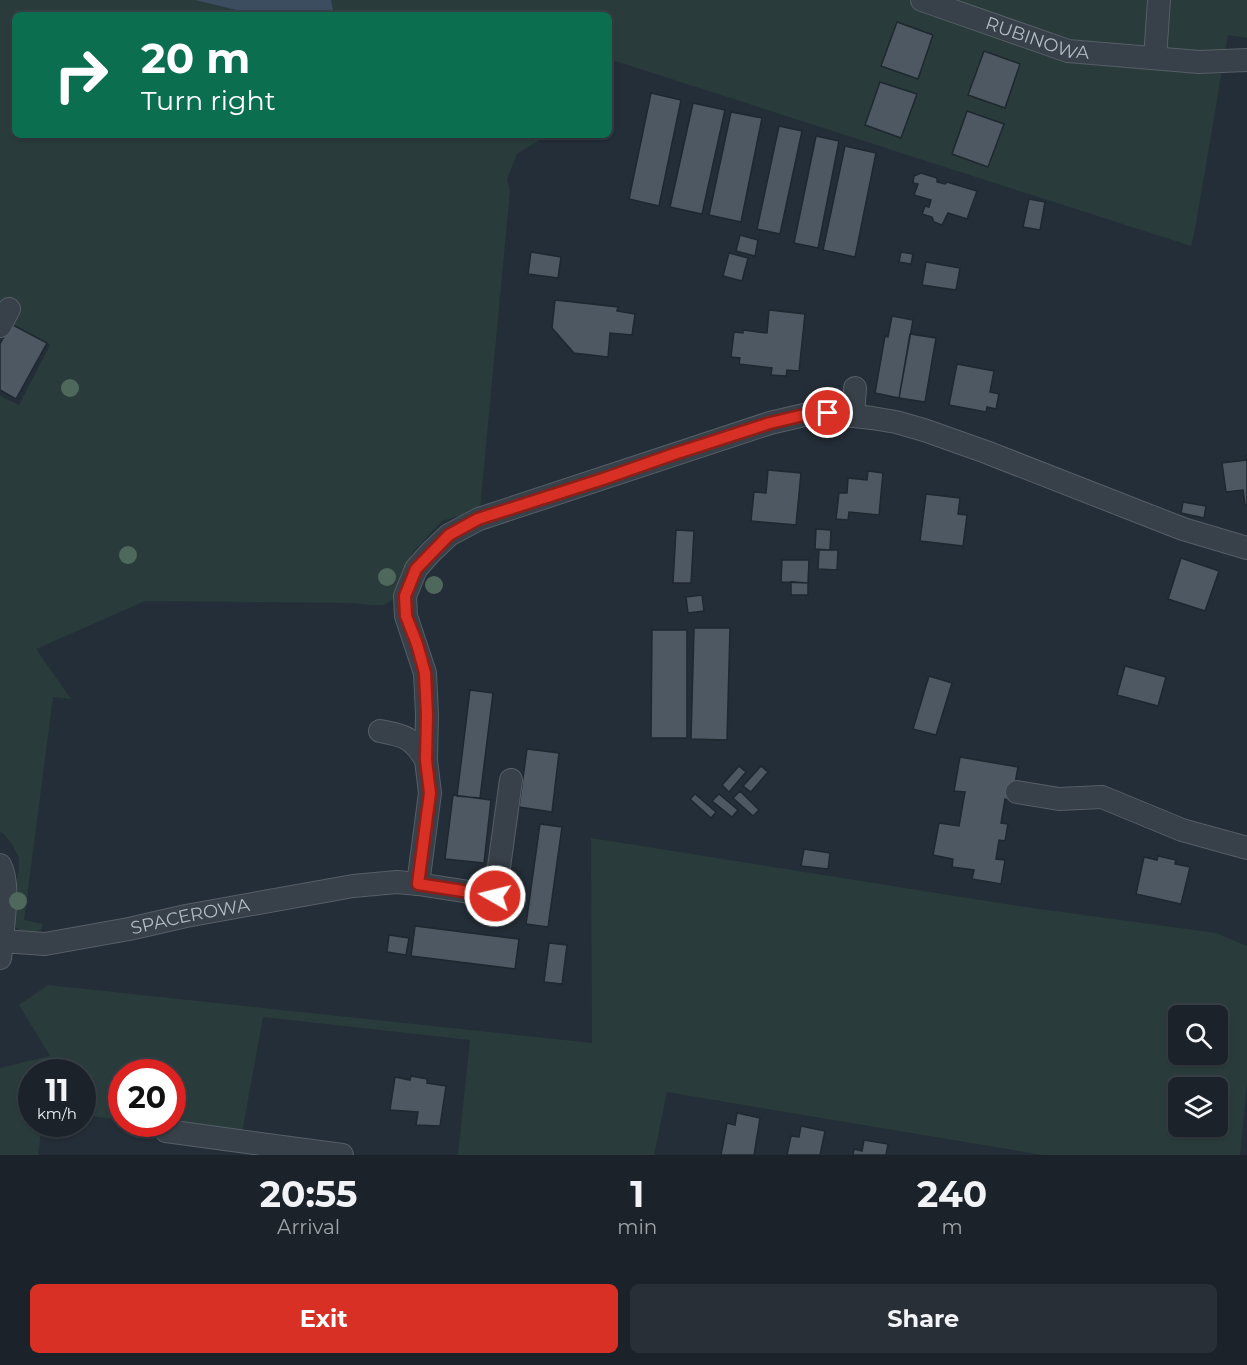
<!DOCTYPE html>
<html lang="en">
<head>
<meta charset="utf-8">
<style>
  :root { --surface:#1b222a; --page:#282f36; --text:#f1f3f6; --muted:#a0a4a8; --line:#393f47; --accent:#d93025 }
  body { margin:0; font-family:Montserrat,sans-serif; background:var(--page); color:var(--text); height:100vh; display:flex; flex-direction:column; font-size:22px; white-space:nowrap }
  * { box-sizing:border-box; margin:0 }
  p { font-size:20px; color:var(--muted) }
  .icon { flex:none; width:33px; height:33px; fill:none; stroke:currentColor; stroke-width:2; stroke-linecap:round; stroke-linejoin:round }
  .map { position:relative; height:1155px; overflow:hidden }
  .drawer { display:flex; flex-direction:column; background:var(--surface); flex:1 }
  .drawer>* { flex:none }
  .banner { position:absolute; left:12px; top:12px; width:600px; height:126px; border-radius:9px; box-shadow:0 2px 4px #0004,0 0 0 2px var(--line); background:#0b6e4f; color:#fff; overflow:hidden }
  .tools { position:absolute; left:1168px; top:1005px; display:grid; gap:12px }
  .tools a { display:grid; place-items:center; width:60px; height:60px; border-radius:9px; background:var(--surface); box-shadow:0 2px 4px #0004,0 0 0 2px var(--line); font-size:30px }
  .speed { position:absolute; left:18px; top:1059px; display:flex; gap:12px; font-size:30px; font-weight:700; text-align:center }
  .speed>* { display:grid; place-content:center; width:78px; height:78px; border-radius:50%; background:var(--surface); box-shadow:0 2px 4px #0004,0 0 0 2px var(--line); line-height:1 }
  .speed small { font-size:15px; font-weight:400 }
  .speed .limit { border:9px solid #d22; background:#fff; color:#111 }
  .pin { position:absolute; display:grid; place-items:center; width:51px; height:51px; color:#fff; margin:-26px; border:3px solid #fff; border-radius:50%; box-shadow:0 2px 6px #0007 }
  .me { position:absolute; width:66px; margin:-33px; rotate:278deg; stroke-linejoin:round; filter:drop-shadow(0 0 4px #0008) }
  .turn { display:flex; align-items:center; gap:21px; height:126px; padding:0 30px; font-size:27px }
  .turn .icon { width:78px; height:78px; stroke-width:2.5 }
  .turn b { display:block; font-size:42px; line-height:51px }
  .eta { display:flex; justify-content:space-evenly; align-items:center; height:102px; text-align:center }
  .eta b { font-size:36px; font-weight:700; line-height:42px }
  .button { display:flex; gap:12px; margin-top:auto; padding:12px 30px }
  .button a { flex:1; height:69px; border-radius:9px; background:var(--accent); color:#fff; font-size:24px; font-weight:700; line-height:69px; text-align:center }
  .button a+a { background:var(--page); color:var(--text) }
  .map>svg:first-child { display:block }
  .green { fill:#293c3b; fill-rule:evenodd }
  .water { fill:#3b4d5f }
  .building { fill:#4d5863; stroke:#1f272f; stroke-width:1.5 }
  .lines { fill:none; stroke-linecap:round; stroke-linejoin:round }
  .minor-casing { stroke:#565e66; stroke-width:24 }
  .minor { stroke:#384049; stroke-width:22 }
  .tree { fill:#4f685c }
  .route-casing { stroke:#8d1f18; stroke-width:15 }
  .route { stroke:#d93025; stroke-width:10 }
  .labels { text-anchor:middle; stroke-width:6; stroke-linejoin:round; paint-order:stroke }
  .street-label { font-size:18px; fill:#b3bbc4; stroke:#1d252d }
</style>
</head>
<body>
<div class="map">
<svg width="1247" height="1155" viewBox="0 0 1247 1155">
  <rect width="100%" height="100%" fill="#242e38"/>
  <path class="green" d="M0 0H1247V38L1228 35 1195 229 1191 246 609 59V15H15V135H548L517 154 507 179 510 191 480 508 466 514 442 521 413 552 405 571 398 591 392 600 384 605H372L352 603 145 601 36 649 71 699 53 697 24 920 43 924 41 930 30 933 21 932 14 925 12 896 19 871V858L12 844 3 833 0 832V396L19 405 50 345 0 317Z
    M591 838 1025 907 1216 933 1247 946V1082L1240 1155H1043L667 1092 654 1155H458L470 1040 263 1017 242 1133 156 1124H172V1072H122L121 1120 83 1115 82 1072H32V1124H42L38 1155H0V1068L50 1056 19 1005 48 985 592 1043ZM1179 1016H1218V1054H1179ZM1179 1088H1218V1126H1179Z"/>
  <path class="water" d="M195 0H331L334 15H257Z"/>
  <path class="building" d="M897 22 933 35 918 79 881 66Z
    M984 51 1020 64 1005 108 968 95Z
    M880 82 917 94 901 138 865 125Z
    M651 93 681 100 659 206 629 199Z
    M693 103 725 110 702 214 670 207Z
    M967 111 1004 124 988 167 952 154Z
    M731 112 762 118 741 222 709 215Z
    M779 126 802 131 780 234 757 229Z
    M816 136 839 141 818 248 794 243Z
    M845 146 876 153 855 257 823 250Z
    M921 173 937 178V182L945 184 947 182 977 191 967 219 948 213 942 225 934 222 932 217 922 214 925 206 929 207 931 200 914 195 918 184 913 183 914 176Z
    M1029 199 1045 202 1040 230 1023 227Z
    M740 235 758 240 755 256 736 251Z
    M531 252 561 257 558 278 528 274Z
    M901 252 913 254 911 264 899 262Z
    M729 253 748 258 742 281 723 276Z
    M926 262 960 268 956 290 922 285Z
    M555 300 618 307 617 311 635 314 632 335 610 333 608 357 574 353 552 328Z
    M769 310 805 314 799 371 787 370 786 376 771 375 772 368 739 364 740 358 731 357 734 332 743 333V330L767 333Z
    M892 316 913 320 899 398 875 393 885 336 888 337Z
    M11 324 47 343 16 399 0 390V344Z
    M910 334 936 338 925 402 899 398Z
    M957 364 994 371 990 392 999 394 996 409 987 407 986 412 949 405Z
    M1246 455H1247V505H1245L1243 490 1226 492 1222 463 1247 460Z
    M768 470 801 473 796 525 751 521 754 492 766 493Z
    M868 471 883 473 879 515 849 512 848 520 836 519 839 493H847L848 478 867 480Z
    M926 494 960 498 958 514 967 515 963 546 920 541Z
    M1183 502 1206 506 1204 518 1181 513Z
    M816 529 831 530 830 550 815 549Z
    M676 530 694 531 691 583H673Z
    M819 550H838L837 570 818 569Z
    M1181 558 1219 571 1205 611 1168 599Z
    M782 560H809L808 583 781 582Z
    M791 582 808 583V595H791Z
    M702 595 704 611 688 613 686 597Z
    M694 628H730L727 740 691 739Z
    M652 630H687V738H651Z
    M1125 666 1166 677 1158 706 1117 695Z
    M929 676 952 683 936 735 913 729Z
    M470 690 493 693 480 798 457 796Z
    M527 749 559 753 552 812 519 807Z
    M960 757 1018 767 1012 800 1005 799 1001 823 1008 824 1005 841 999 840 996 859 1005 860 1001 884 972 879 974 870 952 867 953 859 933 855 939 823 959 826 965 792 954 791Z
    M739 766 746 772 729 792 722 785Z
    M761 766 768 772 751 792 743 786Z
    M740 791 759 810 753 816 733 798Z
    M695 794 716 812 711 818 690 799Z
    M719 794 738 810 732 817 712 801Z
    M453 795 491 800 484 863 445 859Z
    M540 824 562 827 548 927 526 924Z
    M804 849 830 853 828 869 801 866Z
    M1158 856 1176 860 1175 864 1190 867 1181 904 1136 894 1144 857 1157 860Z
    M415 926 519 939 515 969 411 956Z
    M389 935 409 938 406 955 387 952Z
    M549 943 567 945 562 984 544 982Z
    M411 1076 427 1079V1083L446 1086 440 1126 416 1125 418 1112 390 1110 395 1077 410 1080Z
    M737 1113 760 1118 754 1155H721L727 1123 735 1125Z
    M801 1126 825 1131 820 1155H787L791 1136 799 1137Z
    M864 1140 888 1144 886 1155H853L854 1149 862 1151Z"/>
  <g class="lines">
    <defs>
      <g id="minor">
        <path id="s1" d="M922 0 1068 51 1199 62 1247 60"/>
        <path d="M1155 58 1159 0"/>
        <path d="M0 326 9 309"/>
        <path d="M853 416 855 388"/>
        <path d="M380 731C405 736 412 737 426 760"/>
        <path d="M1017 792 1059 799 1102 797 1182 830 1247 848"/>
        <path d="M0 865C10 882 3 922 2 941"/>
        <path d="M418 884 430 793 426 760 427 715 425 673 406 616 405 596 416 569 430 553 449 535 479 519 770 423 804 415 828 413 872 418 896 422 924 430 986 452 1183 529 1247 548"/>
        <path id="s2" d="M0 958 2 941 45 944 129 929 186 916 353 886 397 882 418 884 495 896 511 780"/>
        <path d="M166 1131 342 1155"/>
      </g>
    </defs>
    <use href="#minor" class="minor-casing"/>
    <use href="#minor" class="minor"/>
  </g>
  <g class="tree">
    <circle cx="70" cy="388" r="9"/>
    <circle cx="128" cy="555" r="9"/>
    <circle cx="387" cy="577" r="9"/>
    <circle cx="434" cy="585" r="9"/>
    <circle cx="18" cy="901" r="9"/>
  </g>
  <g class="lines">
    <defs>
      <path id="route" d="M495 896 418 884 430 793 426 760 427 715 425 673 417 644 406 616 405 596 416 569 449 535 478 519 603 479 674 454 770 423 804 415 828 413"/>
    </defs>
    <use href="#route" class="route-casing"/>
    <use href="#route" class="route"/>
  </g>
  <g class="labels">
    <g class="street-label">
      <text dy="6" stroke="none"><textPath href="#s1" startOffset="122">RUBINOWA</textPath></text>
      <text dy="6" stroke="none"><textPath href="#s2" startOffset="208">SPACEROWA</textPath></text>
    </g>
  </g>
</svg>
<div class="tools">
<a><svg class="icon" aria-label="search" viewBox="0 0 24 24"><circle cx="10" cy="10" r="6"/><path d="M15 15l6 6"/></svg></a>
<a><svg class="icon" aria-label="layers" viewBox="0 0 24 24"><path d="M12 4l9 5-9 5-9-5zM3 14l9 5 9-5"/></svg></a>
</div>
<div class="speed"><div>11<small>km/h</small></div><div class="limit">20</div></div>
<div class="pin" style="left:828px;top:413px;background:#d93025"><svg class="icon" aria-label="arrive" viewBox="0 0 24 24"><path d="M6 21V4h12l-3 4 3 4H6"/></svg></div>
<svg class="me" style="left:495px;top:896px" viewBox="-20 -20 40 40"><circle r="17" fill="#d93025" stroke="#fff" stroke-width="3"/><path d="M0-11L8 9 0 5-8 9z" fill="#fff"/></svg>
<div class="banner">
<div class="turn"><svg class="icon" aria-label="right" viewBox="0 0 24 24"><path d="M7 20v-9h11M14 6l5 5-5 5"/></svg><div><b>20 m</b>Turn right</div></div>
</div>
</div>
<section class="drawer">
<div class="eta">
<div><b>20:55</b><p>Arrival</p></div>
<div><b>1</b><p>min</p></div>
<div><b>240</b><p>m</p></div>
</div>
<div class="button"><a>Exit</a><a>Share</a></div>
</section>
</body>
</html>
